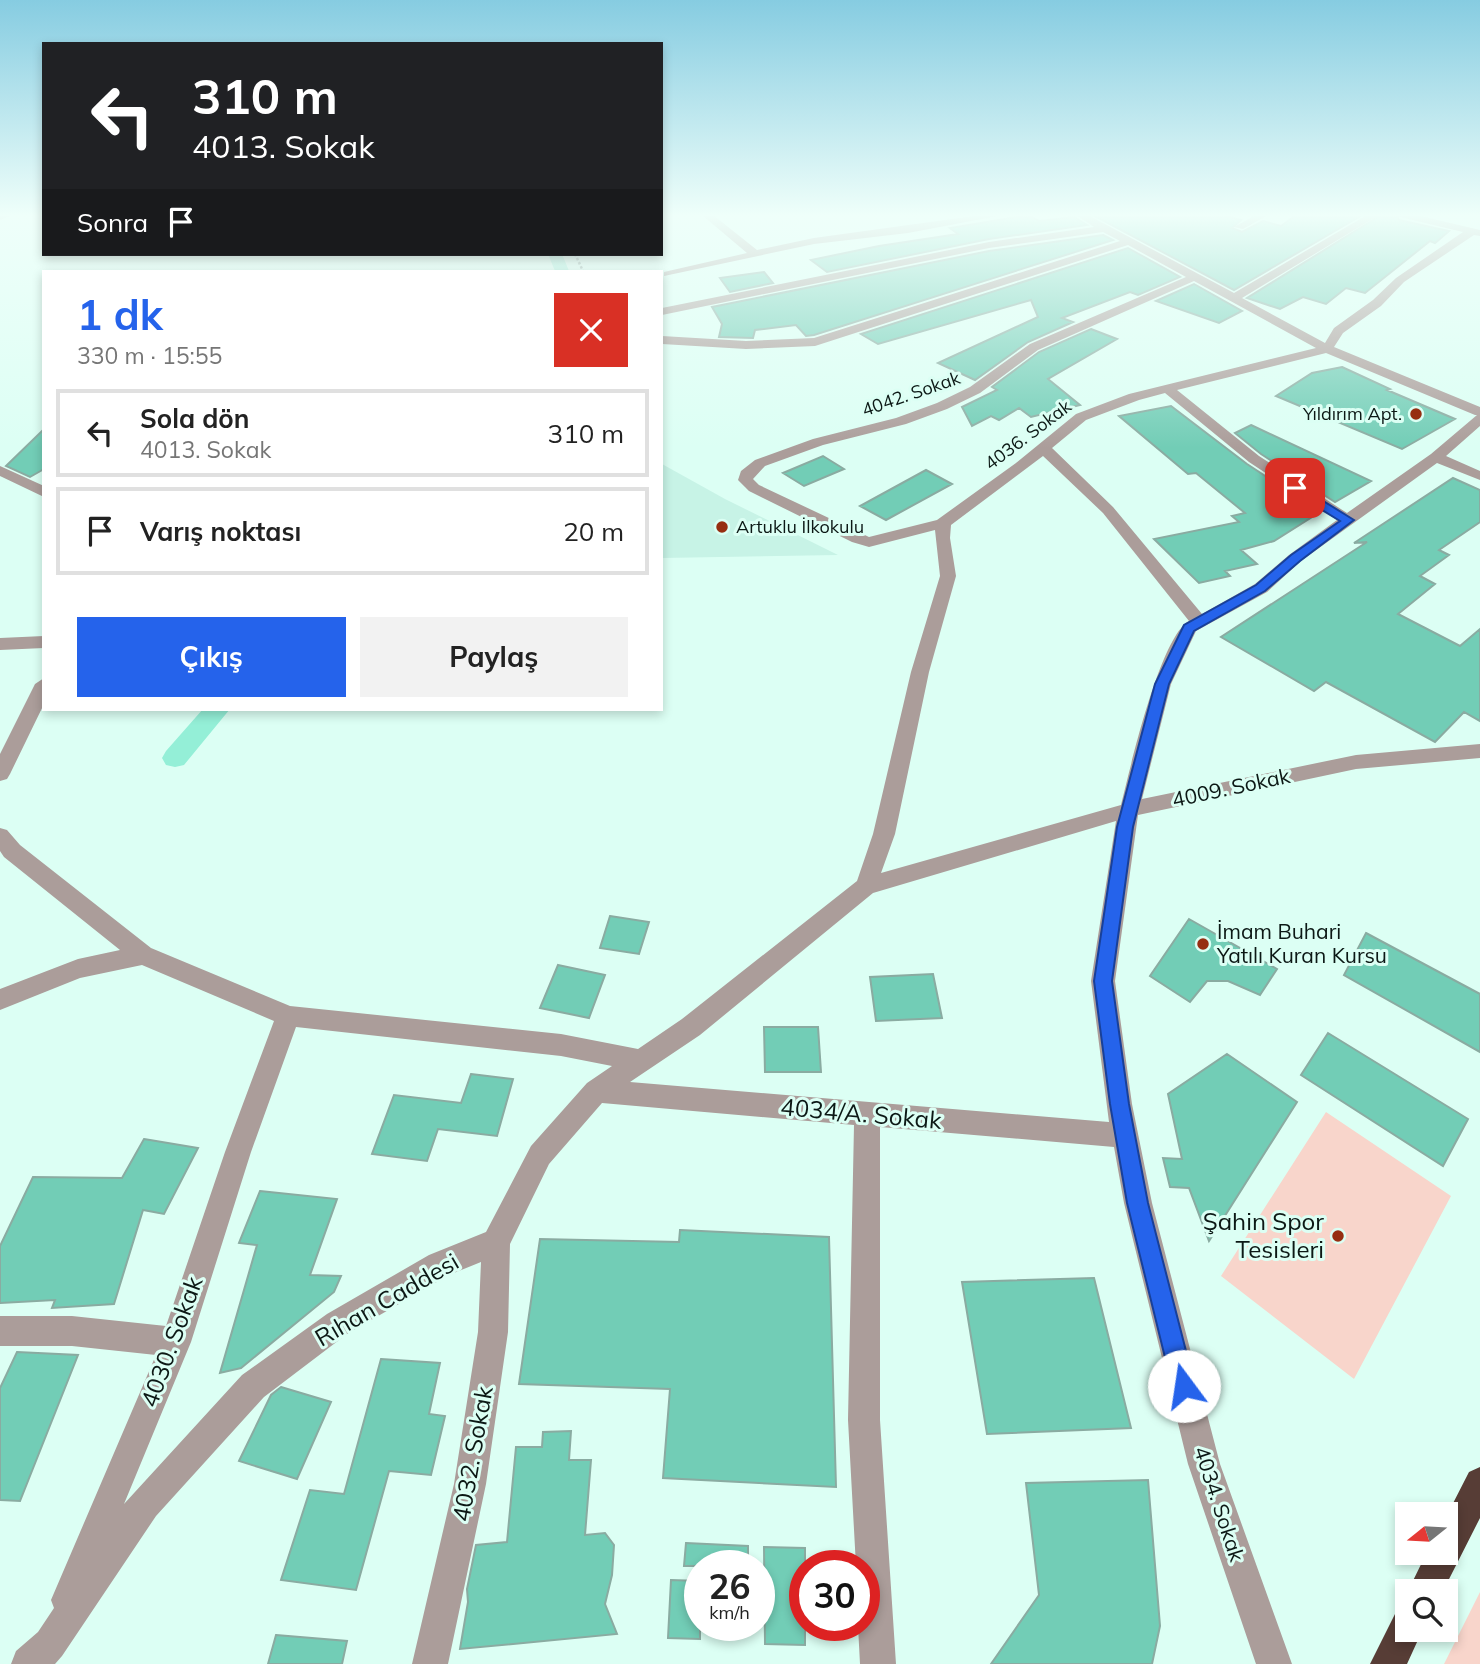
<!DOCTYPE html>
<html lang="tr">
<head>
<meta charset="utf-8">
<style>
  :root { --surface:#fff; --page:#f2f2f2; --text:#222; --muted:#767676; --line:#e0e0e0; --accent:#2563eb }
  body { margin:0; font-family:Mulish,sans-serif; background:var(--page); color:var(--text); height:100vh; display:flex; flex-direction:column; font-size:26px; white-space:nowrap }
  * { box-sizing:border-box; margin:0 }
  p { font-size:23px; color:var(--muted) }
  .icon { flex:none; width:38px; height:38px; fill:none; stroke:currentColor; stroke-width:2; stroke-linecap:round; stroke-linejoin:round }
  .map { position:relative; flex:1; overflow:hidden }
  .panel { position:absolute; left:42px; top:270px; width:621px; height:441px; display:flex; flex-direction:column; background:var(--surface); border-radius:0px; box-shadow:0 4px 10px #0003 }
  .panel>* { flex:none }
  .hud { position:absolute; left:42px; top:42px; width:621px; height:214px; border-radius:0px; box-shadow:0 4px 10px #0003; background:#202124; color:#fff; overflow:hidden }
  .needle { width:46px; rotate:252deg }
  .tools { position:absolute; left:1395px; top:1502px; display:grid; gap:14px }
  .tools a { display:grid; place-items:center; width:63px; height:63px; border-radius:0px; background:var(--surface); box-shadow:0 4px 10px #0003; font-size:35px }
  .speed { position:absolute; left:684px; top:1550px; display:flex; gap:14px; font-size:35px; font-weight:700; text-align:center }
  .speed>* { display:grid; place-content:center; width:91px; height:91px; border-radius:50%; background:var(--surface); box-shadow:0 4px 10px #0003; line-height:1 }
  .speed small { font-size:18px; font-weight:400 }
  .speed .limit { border:10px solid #d22; background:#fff; color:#111 }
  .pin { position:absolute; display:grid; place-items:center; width:60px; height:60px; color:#fff; margin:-30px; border-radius:14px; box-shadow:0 4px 10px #0006 }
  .me { position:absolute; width:77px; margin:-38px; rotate:346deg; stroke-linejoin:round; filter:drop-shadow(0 0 5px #0008) }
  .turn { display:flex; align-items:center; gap:24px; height:147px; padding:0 35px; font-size:32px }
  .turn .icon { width:91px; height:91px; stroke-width:2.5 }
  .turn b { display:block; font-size:49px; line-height:60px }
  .then { display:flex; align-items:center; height:66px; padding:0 35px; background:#0003; gap:14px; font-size:26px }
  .round { display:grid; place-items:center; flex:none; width:74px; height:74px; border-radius:0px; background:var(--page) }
  .summary { display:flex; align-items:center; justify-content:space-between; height:119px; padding:0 35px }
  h1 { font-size:42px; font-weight:700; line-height:52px; color:var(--accent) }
  .primary-button { display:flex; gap:14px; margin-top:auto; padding:14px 35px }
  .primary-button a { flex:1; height:80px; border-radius:0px; background:var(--accent); color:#fff; font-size:28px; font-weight:700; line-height:80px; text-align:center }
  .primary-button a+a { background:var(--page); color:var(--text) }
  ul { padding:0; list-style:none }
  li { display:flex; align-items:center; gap:21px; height:88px; margin:0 14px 10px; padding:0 21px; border:4px solid var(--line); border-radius:0px }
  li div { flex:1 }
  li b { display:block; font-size:26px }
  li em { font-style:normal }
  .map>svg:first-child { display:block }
  .built { fill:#c7f3e6 }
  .green { fill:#f8d5cb }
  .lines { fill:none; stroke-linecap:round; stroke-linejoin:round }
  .canal { fill:#94efd7; fill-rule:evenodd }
  .building { fill:#72cdb6; stroke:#8aaba1; stroke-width:2 }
  .path { stroke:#7d958e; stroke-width:2.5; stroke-dasharray:2.5 2; stroke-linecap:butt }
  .minor { fill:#ab9d9a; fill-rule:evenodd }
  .highway { fill:#573d36; fill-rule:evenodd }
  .route { fill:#2563eb; stroke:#184099; stroke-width:2 }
  .poi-dot { fill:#962e11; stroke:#dcfff4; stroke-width:2.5 }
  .labels { text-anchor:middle; stroke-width:6; stroke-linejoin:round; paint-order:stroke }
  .far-street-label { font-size:18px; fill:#0c1815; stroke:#dcfff4 }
  .far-poi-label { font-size:18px; fill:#0c1815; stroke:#dcfff4; text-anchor:end }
  .street-label { font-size:21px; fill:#0c1815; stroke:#dcfff4 }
  .poi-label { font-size:21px; fill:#0c1815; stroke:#dcfff4; text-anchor:start }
  .near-street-label { font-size:24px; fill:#0c1815; stroke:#dcfff4 }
  .near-poi-label { font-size:24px; fill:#0c1815; stroke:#dcfff4; text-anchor:end }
</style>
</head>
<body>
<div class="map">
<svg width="1480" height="1664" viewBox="0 0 1480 1664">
  <rect width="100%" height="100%" fill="#dcfff4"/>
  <path class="built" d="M662 464 725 499 838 555 662 558Z"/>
  <path class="green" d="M1326 1112 1451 1196 1354 1379 1221 1276Z
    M1480 1592V1664H1444Z"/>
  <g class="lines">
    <path class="canal" d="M548 254H562L569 271H555Z
      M203 709H230L184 765 175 767 166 765 162 758 166 751Z"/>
  </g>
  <path class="building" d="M1028 215 1039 221 1074 217 1087 225 989 239 827 272 811 260 879 246 958 234 950 228Z
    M1093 215H1222L1241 220 1232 228 1242 232 1263 221 1281 226 1296 215H1362L1234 290Z
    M1381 215H1396L1399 220 1449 231 1435 243 1430 241 1365 293 1346 288 1326 304 1303 297 1280 309 1247 298Z
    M1103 235 1113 240 814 335 806 336 796 325 755 330 753 338 719 337 722 324 712 307 989 251Z
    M1128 248 1180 277 1138 295 1130 292 1062 318 1073 322 1028 342 975 380 938 363 1038 317 1031 300 878 344 861 334Z
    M764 272 773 283 730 292 720 278Z
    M1194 284 1242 311 1219 323 1156 301Z
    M1091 329 1117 339 1048 379 1080 405 1031 417 1019 408 999 420 991 416 972 426 962 407 997 390 992 387 1039 352Z
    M1342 367 1390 389 1387 390 1455 419 1402 449 1276 396 1312 373Z
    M1171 406 1247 464 1320 512 1274 541 1241 550 1257 564 1225 571 1230 576 1199 583 1154 539 1239 522 1232 516 1245 513 1196 473 1188 474 1119 416Z
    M1251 425 1371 481 1335 502 1261 454 1235 433Z
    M44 429V469L30 477 6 466Z
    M823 456 844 469 804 486 783 473Z
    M926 470 952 484 886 520 860 506Z
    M1453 478 1480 490V522L1439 550 1449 555 1420 576 1435 584 1398 614 1460 646 1480 629V721L1464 712 1435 742 1326 682 1314 691 1221 637 1367 542 1354 543Z
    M610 916 649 922 639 954 600 948Z
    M1189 919 1277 969 1260 995 1228 981H1207L1190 1002 1150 976Z
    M1366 933 1480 994V1052L1344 975Z
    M558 965 605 975 589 1018 540 1008Z
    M933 974 942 1018 876 1021 870 977Z
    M764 1027H818L821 1072H765Z
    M1328 1033 1468 1119 1443 1166 1301 1075Z
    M1227 1054 1297 1102 1209 1241 1189 1188 1170 1187 1163 1158 1182 1159 1168 1094Z
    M471 1074 513 1079 497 1136 438 1129 427 1161 372 1154 394 1095 461 1103Z
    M144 1139 198 1148 164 1214 143 1210 114 1304 52 1308 55 1300 0 1303V1246L33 1177 122 1178Z
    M260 1191 337 1199 310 1275 341 1276 334 1292 241 1368 220 1373 257 1245 239 1243Z
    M680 1230 829 1237 836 1487 663 1478 670 1389 519 1384 540 1239 679 1242Z
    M1094 1278 1131 1428 987 1434 962 1282Z
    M17 1352 78 1355 20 1501 0 1500V1388Z
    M381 1359 440 1363 429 1414 445 1416 431 1475 389 1471 356 1590 281 1580 310 1490 344 1494Z
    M281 1387 331 1402 297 1479 239 1461 271 1395Z
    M571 1431 569 1460H591L585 1535 605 1533 614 1545 612 1575 605 1604 617 1634 460 1649 468 1602 467 1589 476 1545 507 1542 516 1447H542L543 1432Z
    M1148 1480 1160 1626 1152 1664H991L1039 1595 1026 1483Z
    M686 1543 748 1546V1566H684Z
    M764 1547 805 1548V1645L765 1644Z
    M671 1580 700 1581V1639L668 1638Z
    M276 1635 347 1641 342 1664H268Z"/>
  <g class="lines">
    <path class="path" d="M575 254 583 271"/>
    <path class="minor" d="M0 215H12L0 220Z
      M702 215H713L757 250 814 238 981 215H1003L908 233 814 244 664 276V272L747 253Z
      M1076 215H1088L1234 293 1367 215H1379L1242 298 1325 343 1334 328 1373 300 1396 278 1463 232 1400 217 1399 215H1416L1480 230V236L1474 235 1404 282 1381 306 1343 333 1334 347 1480 407V426L1446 456 1480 471V480L1437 463 1301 561 1267 592 1196 631 1171 684 1142 799 1356 755 1480 744V758L1356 769 1138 815 1115 981 1132 1104 1152 1203 1220 1464 1292 1664H1256L1188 1464 1124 1203 1114 1147 880 1127V1420L896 1664H860L858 1626H864V1566H856L848 1420 854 1125 602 1103 549 1164 510 1244 508 1332 486 1484 448 1664H412L454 1484 478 1332 481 1262 449 1275 347 1334 264 1397 156 1516 62 1656 55 1664H11L16 1651 38 1632 54 1608 51 1600 156 1355 72 1346H0V1316H72L166 1326 225 1152 274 1021 142 965 80 978 0 1010V989L78 959 120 950 4 857 0 851V828L7 830 20 845 151 948 290 1006 561 1034 638 1049 682 1019 857 881 873 834 911 672 940 576 935 530 869 547 852 542 749 491 738 480 741 471 755 460 813 439 896 418 937 403 970 387 1030 344 1186 277 1128 245 815 346 746 349 662 344V336L746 341 814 338 1120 241 1103 232 989 248 662 315V308L989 242 1094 227ZM1194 281 1316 348 1129 394 1076 414 1016 463 937 520 869 537 759 485 753 479 765 466 823 445 906 424 947 409 980 393 1038 350ZM1326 353 1475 415H1477L1431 454 1347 513 1259 456 1177 390ZM1165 393 1249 462 1337 520 1289 555 1255 584 1202 614 1113 507 1052 448 1086 420 1139 400ZM1043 456 1103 513 1189 621C1160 637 1130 769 1121 805L881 873 895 834 929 672 956 576 950 538 951 525ZM1116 821 1091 981 1109 1122 630 1082 700 1035 873 893ZM296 1027 561 1056 612 1066 587 1083 531 1146 486 1232 429 1255 327 1314 242 1375 124 1504 191 1342 251 1152Z
      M1256 215H1268L1243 229 1234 227Z
      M0 466 44 486V497L0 476Z
      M44 636V648L0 650V638Z
      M44 678V704L10 774 7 779 0 781V754L35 684Z"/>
    <path class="highway" d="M1480 1467V1518L1443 1591H1408L1427 1552H1446V1517L1469 1472Z
      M1407 1609V1629H1423L1407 1664H1370L1395 1614Z"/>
  </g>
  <linearGradient id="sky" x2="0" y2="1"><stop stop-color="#86cce1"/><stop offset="0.48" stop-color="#effffa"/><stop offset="1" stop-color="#effffa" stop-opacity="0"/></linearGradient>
  <rect width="1480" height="448" fill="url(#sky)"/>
  <path class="route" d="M1291 486H1299L1354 520 1300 561 1265 591 1194 631 1169 684 1133 827 1112 981 1129 1104 1148 1203 1195 1386 1192 1394 1184 1398 1176 1394 1172 1386 1127 1203 1110 1104 1094 981 1117 827 1155 684 1184 625 1256 585 1291 555 1340 521 1291 491Z"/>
  <g class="poi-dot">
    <circle cx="1416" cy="414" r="7"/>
    <circle cx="722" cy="527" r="7"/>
    <circle cx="1203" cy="944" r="7"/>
    <circle cx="1338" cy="1236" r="7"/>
  </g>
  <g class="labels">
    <g class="far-street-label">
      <text transform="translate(911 394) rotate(-19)" y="6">4042. Sokak</text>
      <text transform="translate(1028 435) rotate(-37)" y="6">4036. Sokak</text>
    </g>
    <g class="far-poi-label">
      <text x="1402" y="420">Yıldırım Apt.</text>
      <text x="736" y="533" text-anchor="start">Artuklu İlkokulu</text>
    </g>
    <g class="street-label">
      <text transform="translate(1231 788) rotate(-12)" y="7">4009. Sokak</text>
      <text transform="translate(1219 1504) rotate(72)" y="7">4034. Sokak</text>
    </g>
    <g class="poi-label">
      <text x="1217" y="939">İmam Buhari<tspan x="1217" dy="24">Yatılı Kuran Kursu</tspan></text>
    </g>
    <g class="near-street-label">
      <text transform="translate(861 1114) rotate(5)" y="8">4034/A. Sokak</text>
      <text transform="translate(387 1300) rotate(-30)" y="8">Rıhan Caddesi</text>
      <text transform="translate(172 1342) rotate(-70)" y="8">4030. Sokak</text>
      <text transform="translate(473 1454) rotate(-80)" y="8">4032. Sokak</text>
    </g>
    <g class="near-poi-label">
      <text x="1324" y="1230">Şahin Spor<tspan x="1324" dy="28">Tesisleri</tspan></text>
    </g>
  </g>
</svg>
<div class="tools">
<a><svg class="needle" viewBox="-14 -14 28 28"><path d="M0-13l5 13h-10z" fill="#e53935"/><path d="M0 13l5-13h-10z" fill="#767676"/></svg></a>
<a><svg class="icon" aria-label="search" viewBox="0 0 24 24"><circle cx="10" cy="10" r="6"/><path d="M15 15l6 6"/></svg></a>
</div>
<div class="speed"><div>26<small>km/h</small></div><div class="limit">30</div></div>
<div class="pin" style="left:1295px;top:488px;background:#d93025"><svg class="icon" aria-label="arrive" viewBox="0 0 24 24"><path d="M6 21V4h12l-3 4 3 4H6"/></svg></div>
<svg class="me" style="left:1184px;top:1386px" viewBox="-20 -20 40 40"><circle r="19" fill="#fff"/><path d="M0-13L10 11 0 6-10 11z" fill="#2563eb"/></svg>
<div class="hud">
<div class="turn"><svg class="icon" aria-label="left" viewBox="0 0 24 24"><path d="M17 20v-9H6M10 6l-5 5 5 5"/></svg><div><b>310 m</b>4013. Sokak</div></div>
<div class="then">Sonra<svg class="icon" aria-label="arrive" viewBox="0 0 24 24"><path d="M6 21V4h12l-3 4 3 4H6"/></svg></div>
</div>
<section class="panel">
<div class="summary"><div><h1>1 dk</h1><p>330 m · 15:55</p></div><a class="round" style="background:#d93025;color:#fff"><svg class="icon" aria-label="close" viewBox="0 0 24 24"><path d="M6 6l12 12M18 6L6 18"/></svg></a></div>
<ul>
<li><svg class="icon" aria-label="left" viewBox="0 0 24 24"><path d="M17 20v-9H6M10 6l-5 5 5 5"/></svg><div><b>Sola dön</b><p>4013. Sokak</p></div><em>310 m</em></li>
<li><svg class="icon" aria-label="arrive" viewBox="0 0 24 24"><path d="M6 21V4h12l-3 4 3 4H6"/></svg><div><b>Varış noktası</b></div><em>20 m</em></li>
</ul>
<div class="primary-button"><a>Çıkış</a><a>Paylaş</a></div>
</section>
</div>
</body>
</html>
